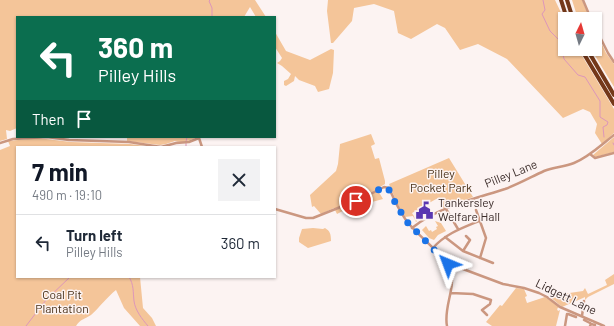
<!DOCTYPE html>
<html lang="en">
<head>
<meta charset="utf-8">
<style>
  :root { --surface:#fff; --page:#f2f2f3; --text:#1f2937; --muted:#747a83; --line:#e0e1e3; --accent:#111827 }
  body { margin:0; font-family:Barlow,sans-serif; background:var(--page); color:var(--text); height:100vh; display:flex; flex-direction:column; font-size:15px; white-space:nowrap }
  * { box-sizing:border-box; margin:0 }
  p { font-size:13px; color:var(--muted) }
  .icon { flex:none; width:22px; height:22px; fill:none; stroke:currentColor; stroke-width:2; stroke-linecap:round; stroke-linejoin:round }
  .map { position:relative; flex:1; overflow:hidden }
  .side { position:absolute; left:16px; top:146px; width:260px; height:132px; display:flex; flex-direction:column; background:var(--surface); border-radius:0px; box-shadow:0 1px 3px #0004 }
  .side>* { flex:none }
  .top-card { position:absolute; left:16px; top:16px; width:260px; height:122px; border-radius:0px; box-shadow:0 1px 3px #0004; background:#0b6e4f; color:#fff; overflow:hidden }
  .needle { width:26px; rotate:5deg }
  .controls { position:absolute; left:558px; top:12px; display:grid; gap:8px }
  .controls a { display:grid; place-items:center; width:44px; height:44px; border-radius:0px; background:var(--surface); box-shadow:0 1px 3px #0004; font-size:20px }
  .pin { position:absolute; display:grid; place-items:center; width:34px; height:34px; color:#fff; margin:-17px; border:2px solid #fff; border-radius:50%; box-shadow:0 1px 4px #0007 }
  .me { position:absolute; width:44px; margin:-22px; rotate:316deg; stroke-linejoin:round; filter:drop-shadow(0 0 3px #0008) }
  .turn { display:flex; align-items:center; gap:14px; height:84px; padding:0 16px; font-size:18px }
  .turn .icon { width:52px; height:52px; stroke-width:2.5 }
  .turn b { display:block; font-size:28px; line-height:34px }
  .then { display:flex; align-items:center; height:38px; padding:0 16px; background:#0003; gap:8px; font-size:15px }
  .round { display:grid; place-items:center; flex:none; width:42px; height:42px; border-radius:0px; background:var(--page) }
  .headline { display:flex; align-items:center; justify-content:space-between; height:68px; padding:0 16px }
  h1 { font-size:24px; font-weight:700; line-height:30px; color:var(--accent) }
  ul { padding:0; list-style:none }
  li { display:flex; align-items:center; gap:12px; height:56px; padding:0 16px; border-top:1px solid var(--line) }
  li div { flex:1 }
  li b { display:block; font-size:15px }
  li em { font-style:normal }
  .map>svg:first-child { display:block }
  .green { fill:#f4c599 }
  .lines { fill:none; stroke-linecap:round; stroke-linejoin:round }
  .stream { stroke:#dd96ba; stroke-width:1 }
  .minor { stroke:#cb9780; stroke-width:2.5 }
  .highway { stroke:#743819; stroke-width:4 }
  .route { stroke:#1a73e8; stroke-width:7; stroke-dasharray:0 12.6 }
  .labels { text-anchor:middle; stroke-width:3; stroke-linejoin:round; paint-order:stroke }
  .park-label { font-size:12px; fill:#472f16; stroke:#fcf3f2 }
  .street-label { font-size:12px; fill:#3b2c2a; stroke:#fcf3f2 }
  .poi-label { font-size:12px; fill:#3b2c2a; stroke:#fcf3f2; text-anchor:start }
</style>
</head>
<body>
<div class="map">
<svg width="614" height="326" viewBox="0 0 614 326">
  <rect width="100%" height="100%" fill="#fcf3f2"/>
  <path class="green" d="M0 0H255L266 17H256L250 7 244 17H17V128L10 131 6 130 7 139 0 141Z
    M328 0H555L565 21V49H578L614 109V133L602 144 595 133 597 124 590 112 583 109 563 118 507 59 478 44 460 50 445 28 437 24 411 39 398 33 394 11 374 4 354 8 352 21 333 43H331L327 11Z
    M572 0H582L590 19H578Z
    M595 29 606 53 614 64V87L591 49H595Z
    M275 32 286 51 310 60 331 49 334 50 333 73 329 89 318 92 315 86 299 80 295 76 294 81 286 86 284 85V81L288 79 291 74 282 66 277 63 280 61 282 58 275 47Z
    M371 134 375 144 371 146 375 159 379 158 385 181V184L377 189 383 199 357 206 356 204 337 214 334 208 321 214 314 206 312 207 310 195 336 171 338 164 340 144Z
    M29 137 71 142 130 144 153 147H17V277H140L143 308 152 318 156 326H140L124 308 116 290C107 297 99 308 91 315 85 319 80 319 76 326H0V150L10 146 8 141 28 139Z
    M127 137H198C191 140 182 144 175 141L166 144 160 145 127 141Z
    M614 137V152L595 157 593 155Z
    M449 158 473 197 457 203 455 202 453 205 443 208 438 198 429 203 430 206 424 208 423 207 412 213 417 221 416 222 413 216 405 217 397 203 389 184Z
    M435 221 441 223 446 231 438 235 434 240 429 238 422 230 426 226 429 231 431 230 432 232 437 229 436 227 438 226Z
    M313 228 323 229 325 228C330 231 331 234 331 241L308 248 299 242V238L302 229Z
    M614 274V284L588 297 585 300V297L583 298 562 307 549 296 583 291 585 288 588 294 607 285 605 280Z
    M516 288 524 289 527 296 525 297 527 303 545 297 559 307 557 309 558 311 560 310 556 326H492L486 322 500 305 502 306Z"/>
  <g class="lines">
    <path class="stream" d="M210 0 209 1 212 8V17
      M543 0 545 10 542 14 550 31 560 41 564 59 578 75 585 77 600 101V117L608 122 607 125 603 127 604 137
      M613 143 614 145
      M186 147V142L187 137
      M129 277C134 284 133 293 134 301 135 310 142 319 148 326
      M26 326 46 300 70 277"/>
    <path class="minor" d="M583 0 591 19
      M595 27 608 53 614 62
      M0 143 13 139 47 137 69 140 129 142 161 147 176 143 189 142 199 138 202 147
      M590 154 595 158 614 153
      M275 209 306 218H313L363 198 384 187 389 188C395 201 400 214 410 225 418 235 447 259 450 268 457 287 443 307 447 326
      M446 209 458 229
      M476 210 486 238 480 258
      M412 228C438 207 474 199 505 189 519 184 531 177 544 171 554 167 564 167 574 163 589 157 601 145 614 135
      M445 237 463 251 493 263
      M433 248C445 234 462 228 479 221
      M463 251 470 240 466 236
      M450 268 463 269 503 284 524 288 539 293 547 297 560 307 604 326
      M451 293 473 294 491 300 490 304 482 310 487 315
      M582 316 584 301
      M584 320 590 323 591 324
      M565 326 567 314H568L576 317
      M590 326 591 324 595 325"/>
    <path class="highway" d="M561 0 567 19
      M567 0 573 19
      M581 49 614 104
      M587 49 614 95"/>
  </g>
  <g class="lines">
    <path class="route" d="M356 201 384 187 388 188 395 202 406 221 448 264"/>
  </g>
  <defs>
    <symbol id="civic-bare" viewBox="-9 -9 18 18"><path d="M-.6-6.5H3V-4.5H.6V-3L4-1V1h2V6H-6V1h2V-1L-.6-3ZM-1.2 2.5V6h2.4V2.5Z" fill="#5a38b1" stroke="#fcf3f2" stroke-width="2.5" paint-order="stroke"/></symbol>
  </defs>
  <g fill-rule="evenodd">
    <use href="#civic-bare" x="412" y="198" width="25" height="25"/>
  </g>
  <g class="labels">
    <g class="park-label">
      <text x="441" y="178">Pilley<tspan x="441" dy="14">Pocket Park</tspan></text>
      <text x="62" y="299">Coal Pit<tspan x="62" dy="14">Plantation</tspan></text>
    </g>
    <g class="street-label">
      <text transform="translate(511 174) rotate(-22)" y="4">Pilley Lane</text>
      <text transform="translate(566 297) rotate(26)" y="4">Lidgett Lane</text>
    </g>
    <g class="poi-label">
      <text x="438" y="207">Tankersley<tspan x="438" dy="14">Welfare Hall</tspan></text>
    </g>
  </g>
</svg>
<div class="controls">
<a><svg class="needle" viewBox="-14 -14 28 28"><path d="M0-13l5 13h-10z" fill="#e53935"/><path d="M0 13l5-13h-10z" fill="#747a83"/></svg></a>
</div>
<div class="pin" style="left:356px;top:201px;background:#d93025"><svg class="icon" aria-label="arrive" viewBox="0 0 24 24"><path d="M6 21V4h12l-3 4 3 4H6"/></svg></div>
<svg class="me" style="left:448px;top:264px" viewBox="-20 -20 40 40"><path d="M0-17L14 15 0 8-14 15z" fill="#1a73e8" stroke="#fff" stroke-width="4"/></svg>
<div class="top-card">
<div class="turn"><svg class="icon" aria-label="left" viewBox="0 0 24 24"><path d="M17 20v-9H6M10 6l-5 5 5 5"/></svg><div><b>360 m</b>Pilley Hills</div></div>
<div class="then">Then<svg class="icon" aria-label="arrive" viewBox="0 0 24 24"><path d="M6 21V4h12l-3 4 3 4H6"/></svg></div>
</div>
<section class="side">
<div class="headline"><div><h1>7 min</h1><p>490 m · 19:10</p></div><a class="round"><svg class="icon" aria-label="close" viewBox="0 0 24 24"><path d="M6 6l12 12M18 6L6 18"/></svg></a></div>
<ul>
<li><svg class="icon" aria-label="left" viewBox="0 0 24 24"><path d="M17 20v-9H6M10 6l-5 5 5 5"/></svg><div><b>Turn left</b><p>Pilley Hills</p></div><em>360 m</em></li>
</ul>
</section>
</div>
</body>
</html>
